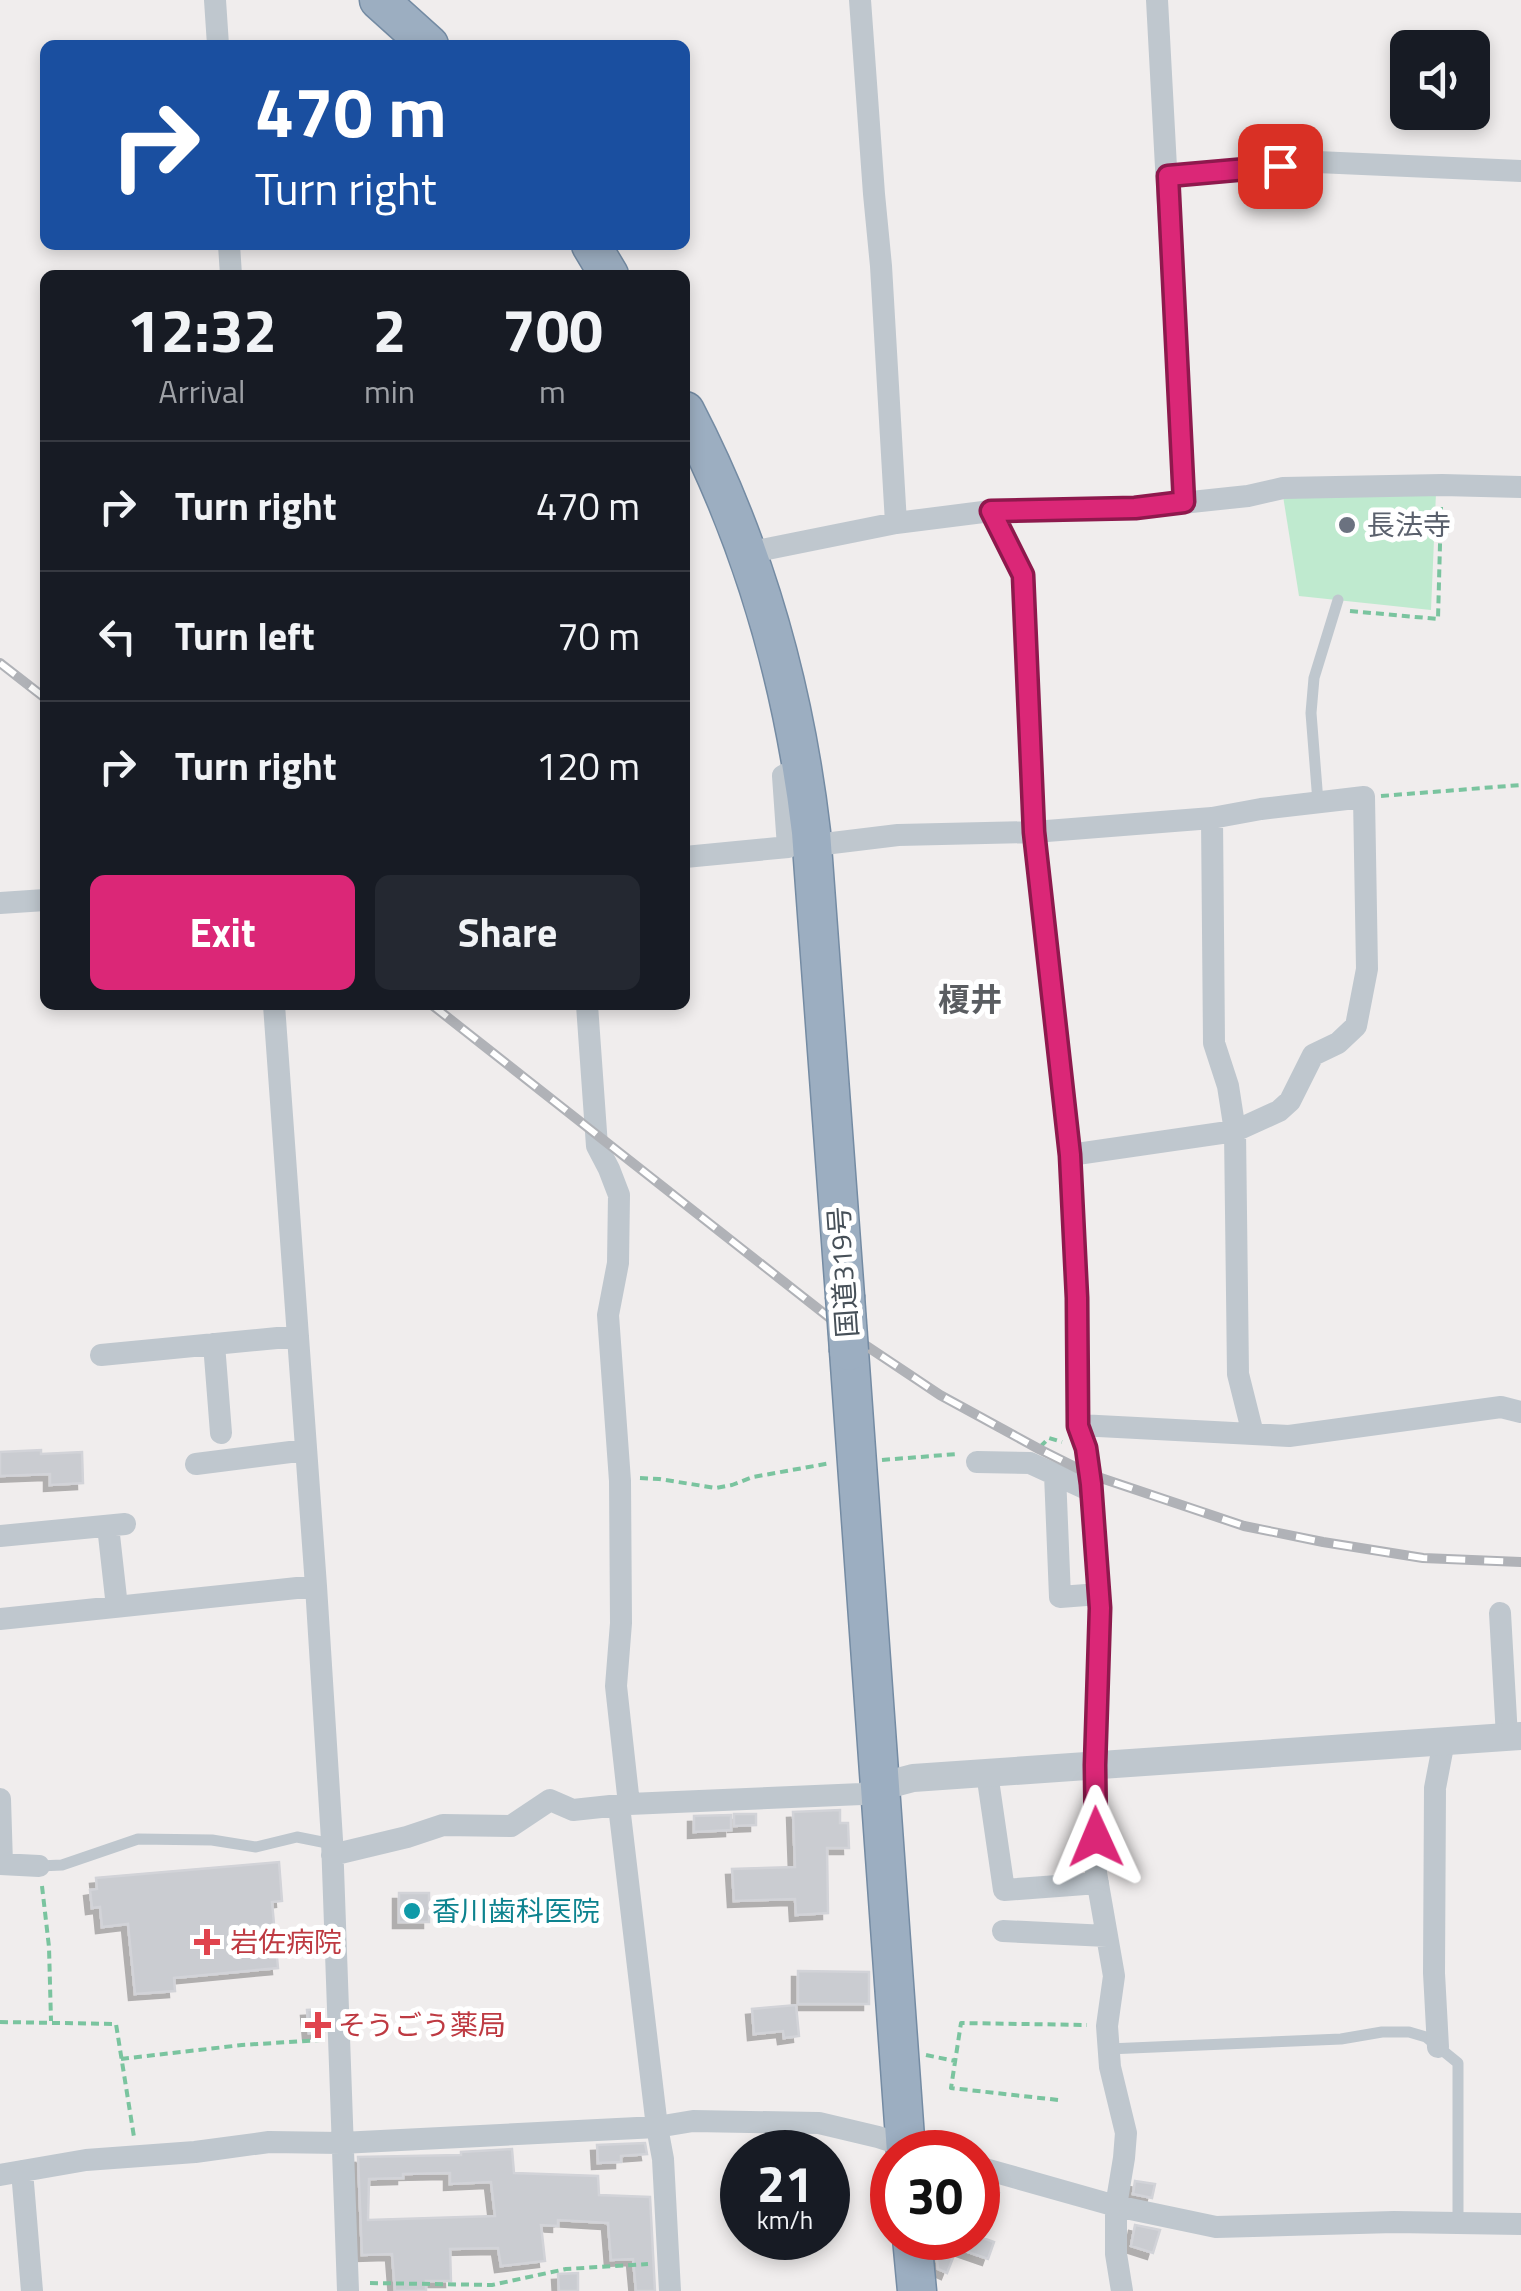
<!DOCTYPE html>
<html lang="en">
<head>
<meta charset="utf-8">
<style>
  :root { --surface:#171b24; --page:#242831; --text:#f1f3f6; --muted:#9ea1a6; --line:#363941; --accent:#db2777 }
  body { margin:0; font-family:"Titillium Web","Noto Sans JP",sans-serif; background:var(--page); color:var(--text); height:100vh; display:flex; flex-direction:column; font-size:38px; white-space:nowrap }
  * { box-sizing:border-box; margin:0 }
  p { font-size:32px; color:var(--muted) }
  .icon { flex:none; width:55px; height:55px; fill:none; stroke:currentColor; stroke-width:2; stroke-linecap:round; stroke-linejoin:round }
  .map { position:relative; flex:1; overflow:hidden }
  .sheet { position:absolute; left:40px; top:270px; width:650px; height:740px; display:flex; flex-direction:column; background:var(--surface); border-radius:15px; box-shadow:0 5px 15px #0003 }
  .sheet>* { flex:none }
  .top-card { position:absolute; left:40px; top:40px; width:650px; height:210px; border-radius:15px; box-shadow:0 5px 15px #0003; background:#1a4fa0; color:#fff; overflow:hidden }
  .fabs { position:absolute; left:1390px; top:30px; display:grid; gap:20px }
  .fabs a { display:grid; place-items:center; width:100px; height:100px; border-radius:15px; background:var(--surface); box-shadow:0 5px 15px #0003; font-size:50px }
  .speed { position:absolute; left:720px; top:2130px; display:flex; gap:20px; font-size:50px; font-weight:700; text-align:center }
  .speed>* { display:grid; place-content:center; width:130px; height:130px; border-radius:50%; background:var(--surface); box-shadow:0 5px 15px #0003; line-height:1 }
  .speed small { font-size:25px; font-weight:400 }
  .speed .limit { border:15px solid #d22; background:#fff; color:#111 }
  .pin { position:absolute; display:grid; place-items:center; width:85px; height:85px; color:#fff; margin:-42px; border-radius:20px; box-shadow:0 5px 15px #0006 }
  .me { position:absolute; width:110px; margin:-55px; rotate:359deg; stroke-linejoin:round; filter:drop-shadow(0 0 8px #0008) }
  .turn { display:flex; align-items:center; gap:35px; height:210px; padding:0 50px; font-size:45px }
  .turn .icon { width:130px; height:130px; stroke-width:2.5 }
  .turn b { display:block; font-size:70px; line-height:85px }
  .eta { display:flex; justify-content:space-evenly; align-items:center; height:170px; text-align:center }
  .eta b { font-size:60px; font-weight:700; line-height:70px }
  .button { display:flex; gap:20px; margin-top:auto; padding:20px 50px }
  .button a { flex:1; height:115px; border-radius:15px; background:var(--accent); color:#fff; font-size:40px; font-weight:700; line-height:115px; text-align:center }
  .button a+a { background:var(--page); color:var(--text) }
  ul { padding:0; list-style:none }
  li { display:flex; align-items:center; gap:30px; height:130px; padding:0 50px; border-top:2px solid var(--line) }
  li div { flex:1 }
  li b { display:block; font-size:38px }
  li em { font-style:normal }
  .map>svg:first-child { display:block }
  .green { fill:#bfeacf }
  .building { fill:#caccd1; stroke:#d2d3d8; stroke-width:2.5; fill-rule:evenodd; filter:url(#shadow) }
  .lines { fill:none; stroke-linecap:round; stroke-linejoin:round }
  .trunk-casing { stroke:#748ba3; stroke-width:41 }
  .path { stroke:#7ac49f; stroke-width:4; stroke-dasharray:8 5; stroke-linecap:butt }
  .service { stroke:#bfc7ce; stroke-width:11 }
  .minor { stroke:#bfc7ce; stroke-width:22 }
  .tertiary { stroke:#bfc7ce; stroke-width:28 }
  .trunk { stroke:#9caec1; stroke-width:38 }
  .rail-casing { stroke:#b0b2b7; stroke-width:10 }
  .rail { stroke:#fff; stroke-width:6; stroke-dasharray:19; stroke-linecap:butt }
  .trunk-bridge-casing { stroke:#748ba3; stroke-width:41; stroke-linecap:butt }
  .trunk-bridge { stroke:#9caec1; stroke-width:38 }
  .route-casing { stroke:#8e194d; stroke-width:25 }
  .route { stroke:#db2777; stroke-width:18 }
  .worship-dot { fill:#6b7280; stroke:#fff; stroke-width:4 }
  .culture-dot { fill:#0f9aa8; stroke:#fff; stroke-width:4 }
  .health-dot { fill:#e0444e; stroke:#fff; stroke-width:4 }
  .labels { text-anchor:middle; stroke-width:10; stroke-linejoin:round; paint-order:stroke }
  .worship-label { font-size:28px; fill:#5b616d; stroke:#fff; text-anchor:start }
  .street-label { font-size:28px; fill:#475058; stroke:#fff }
  .culture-label { font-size:28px; fill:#0d838f; stroke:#fff; text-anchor:start }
  .health-label { font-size:28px; fill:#be3a42; stroke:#fff; text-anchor:start }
  .quarter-label { font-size:32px; font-weight:bold; fill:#5a5d61; stroke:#fff }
</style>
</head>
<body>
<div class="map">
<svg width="1521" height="2291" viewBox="0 0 1521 2291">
  <defs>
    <filter id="shadow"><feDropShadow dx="-6" dy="6" stdDeviation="0" flood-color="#0004"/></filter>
  </defs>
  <rect width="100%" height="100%" fill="#f0eded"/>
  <path class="green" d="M1436 493 1431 610 1299 596 1283 496Z"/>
  <path class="building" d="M41 1450V1454L82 1452 83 1483 50 1485V1474L0 1476V1452Z
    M840 1810V1823H848L849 1848H827L828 1913 796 1915 795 1899 734 1901 732 1869 795 1867 793 1812Z
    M734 1814H756V1825L734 1826Z
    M731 1815V1830L694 1832V1816Z
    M279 1862 282 1901 272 1902 278 1968 174 1978 175 1991 135 1994 128 1924 102 1927 100 1907 92 1908 90 1890 97 1889 96 1878Z
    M399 1893H429V1922H399Z
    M798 1971 869 1972V2004H798Z
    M796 2005 799 2036 784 2038 783 2031 754 2034 752 2009Z
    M323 2009 324 2032 309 2033 307 2010Z
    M645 2143 647 2154 621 2156V2162L598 2163 597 2145Z
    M512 2149 514 2173 598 2176 599 2195 650 2197 655 2291H636L633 2259 611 2260 608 2223 558 2220V2226L541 2225 545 2261 501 2266 498 2248 450 2249 451 2281H426V2291H395L392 2254 362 2255 358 2157 461 2155V2152ZM450 2173V2184L491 2182 495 2216 368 2220 369 2179 403 2178V2174Z
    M1135 2181 1155 2184 1152 2198 1133 2194Z
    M978 2186 999 2193 983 2238 994 2242 988 2259 962 2250 965 2238H978Z
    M1135 2225 1160 2230 1153 2253 1131 2246Z
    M939 2244 956 2250 947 2273 938 2269 936 2252Z
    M578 2273V2291H559L558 2274Z"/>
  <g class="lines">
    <defs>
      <path id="trunk" d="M379 0 429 45
        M591 245 609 275
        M685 411C753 542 794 686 811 832L845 1296
        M849 1351 906 2152
        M912 2238 917 2291"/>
    </defs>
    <use href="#trunk" class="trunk-casing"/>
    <path class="path" d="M1350 611 1438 619 1441 507
      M1381 796 1521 785
      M1040 1447 1049 1438 1062 1442
      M882 1460 957 1454
      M640 1478 659 1479 716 1488 732 1485 753 1477 831 1463
      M42 1886 49 1947 51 2021
      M0 2022 116 2024 134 2137
      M926 2055 955 2061
      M121 2059 242 2045 320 2040
      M1058 2100 951 2088 961 2023 1087 2025
      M370 2283 492 2285 566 2269 648 2264"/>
    <path class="service" d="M1318 802 1311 713 1314 678 1338 600
      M39 1866 62 1865 138 1839 212 1840 256 1847 297 1837 332 1844
      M1108 2049 1341 2039 1382 2032H1409L1426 2037 1458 2063V2223"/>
    <path class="minor" d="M215 0 218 45
      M860 0 874 194 881 266 896 523
      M1157 0 1184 502
      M1167 176 1317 162 1521 171
      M229 245 231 275
      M991 511 1023 575 1034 832 1070 1155 1077 1298 1079 1425 1086 1448 1091 1484 1100 1608 1095 1765 1096 1873 1114 1976 1107 2026 1110 2067 1126 2133 1124 2158 1116 2206V2254L1122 2291
      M747 553 896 523 991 511 1135 508 1248 496 1283 488 1442 485 1521 487
      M1212 818 1214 1043 1228 1086 1235 1131 1238 1374 1253 1434
      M824 844 898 835 1034 832 1212 818 1261 809 1364 797 1367 969 1356 1026 1338 1043 1313 1055 1290 1101 1279 1111 1235 1131 1070 1155
      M685 857 788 847 783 776 803 765
      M0 903 45 900
      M274 1005 316 1586 332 1840 348 2291
      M587 1005 597 1146 609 1169 619 1195 618 1263 608 1315 620 1481 621 1623 616 1686 629 1804 862 1794 879 1787
      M214 1344 221 1433
      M101 1355 298 1336
      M1079 1425 1289 1436 1501 1407 1521 1412
      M977 1462 1030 1463 1091 1491
      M196 1464 306 1450
      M1055 1474 1060 1597 1099 1594
      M108 1526 117 1607
      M0 1536 125 1524
      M1500 1613 1507 1737
      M0 1619 316 1586
      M987 1773 1004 1890 1098 1883
      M0 1799 2 1864
      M619 1806 657 2127 663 2159 670 2291
      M332 1855 407 1837 443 1825 511 1826 550 1800 573 1810 629 1804
      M0 1864 39 1866
      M1003 1931 1107 1936
      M1438 2047 1434 1973 1435 1788 1444 1741
      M978 2167 1116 2206 1216 2227 1394 2222 1521 2224
      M22 2171 32 2291
      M0 2175 86 2160 195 2152 269 2142 341 2143 657 2127 693 2121 819 2123 878 2137 925 2152"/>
    <path class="tertiary" d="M879 1787 913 1778 1521 1736"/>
    <use href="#trunk" class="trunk"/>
    <defs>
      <path id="rail" d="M0 663 45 698
        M432 1005 859 1341 940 1395 1039 1449 1089 1474 1244 1526 1323 1542 1423 1558 1521 1562"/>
    </defs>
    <use href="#rail" class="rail-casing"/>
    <use href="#rail" class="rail"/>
    <defs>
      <path id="trunk-bridge" d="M845 1296 849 1351"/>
    </defs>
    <use href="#trunk-bridge" class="trunk-bridge-casing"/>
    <use href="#trunk-bridge" class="trunk-bridge"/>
  </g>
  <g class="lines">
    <defs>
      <path id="route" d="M1096 1837 1095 1765 1100 1608 1091 1484 1086 1448 1078 1426 1077 1298 1070 1155 1034 832 1023 575 991 511 1135 508 1184 502 1168 176 1280 166"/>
    </defs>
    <use href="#route" class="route-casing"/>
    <use href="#route" class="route"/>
  </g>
  <circle class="worship-dot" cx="1347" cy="525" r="10"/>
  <circle class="culture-dot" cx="412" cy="1911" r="10"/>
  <g class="health-dot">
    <path d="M202 1927h10v10h10v10h-10v10h-10v-10h-10v-10h10z"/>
    <path d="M313 2010h10v10h10v10h-10v10h-10v-10h-10v-10h10z"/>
  </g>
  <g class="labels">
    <g class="worship-label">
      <text x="1367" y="535">長法寺</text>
    </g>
    <g class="street-label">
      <text transform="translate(843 1272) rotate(-94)" y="10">国道319号</text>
    </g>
    <g class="culture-label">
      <text x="432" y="1921">香川歯科医院</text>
    </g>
    <g class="health-label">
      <text x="230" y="1952">岩佐病院</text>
      <text x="338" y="2035">そうごう薬局</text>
    </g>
    <g class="quarter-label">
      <text x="970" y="1011">榎井</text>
    </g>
  </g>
</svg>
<div class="fabs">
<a><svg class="icon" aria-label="sound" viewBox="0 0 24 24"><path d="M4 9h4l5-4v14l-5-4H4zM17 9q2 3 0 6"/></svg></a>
</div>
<div class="speed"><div>21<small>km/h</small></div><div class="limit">30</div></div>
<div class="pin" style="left:1280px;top:166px;background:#d93025"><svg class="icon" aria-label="arrive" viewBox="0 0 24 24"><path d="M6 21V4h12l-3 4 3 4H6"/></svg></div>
<svg class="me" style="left:1096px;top:1837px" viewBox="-20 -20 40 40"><path d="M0-17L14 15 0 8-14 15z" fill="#db2777" stroke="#fff" stroke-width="4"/></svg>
<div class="top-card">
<div class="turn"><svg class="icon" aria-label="right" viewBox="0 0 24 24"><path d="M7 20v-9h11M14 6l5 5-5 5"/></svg><div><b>470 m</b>Turn right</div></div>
</div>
<section class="sheet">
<div class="eta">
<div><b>12:32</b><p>Arrival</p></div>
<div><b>2</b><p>min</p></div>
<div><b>700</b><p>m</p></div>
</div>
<ul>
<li><svg class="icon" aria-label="right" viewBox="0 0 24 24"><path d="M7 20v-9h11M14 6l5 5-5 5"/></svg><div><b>Turn right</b></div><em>470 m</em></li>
<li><svg class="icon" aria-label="left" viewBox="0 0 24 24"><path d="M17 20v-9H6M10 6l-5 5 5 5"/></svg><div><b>Turn left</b></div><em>70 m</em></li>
<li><svg class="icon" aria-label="right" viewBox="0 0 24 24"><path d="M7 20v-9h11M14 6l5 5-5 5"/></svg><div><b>Turn right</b></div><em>120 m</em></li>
</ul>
<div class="button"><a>Exit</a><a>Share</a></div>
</section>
</div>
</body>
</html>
